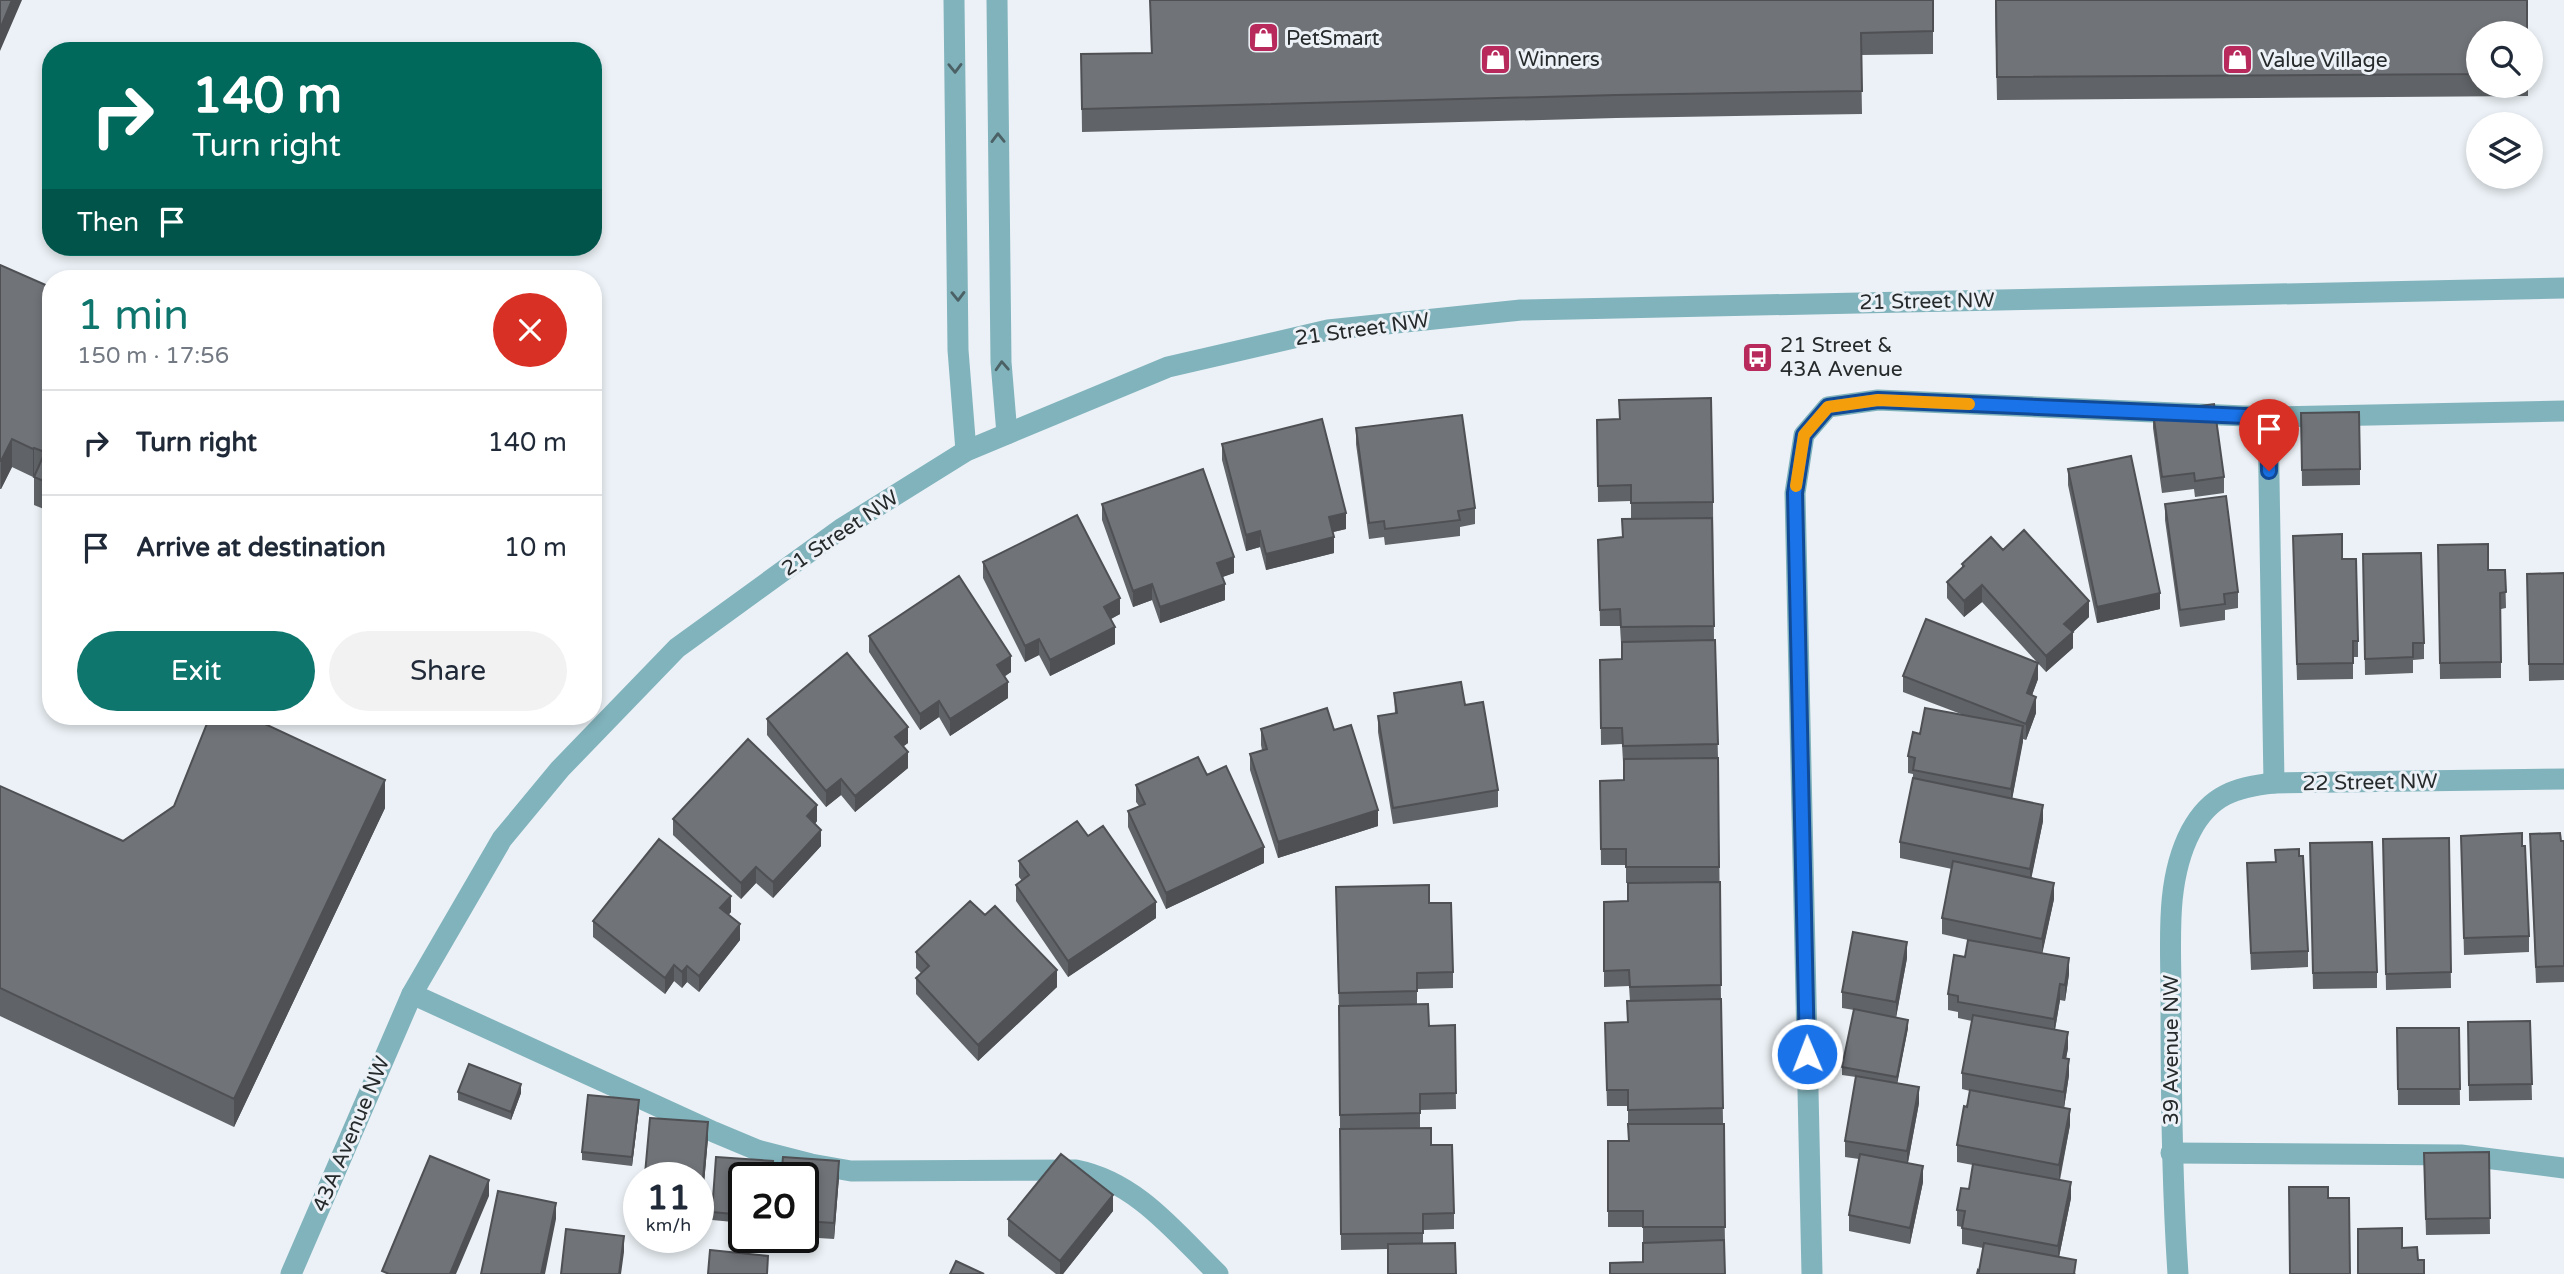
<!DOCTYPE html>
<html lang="en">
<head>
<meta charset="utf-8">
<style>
  :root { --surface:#fff; --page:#f2f2f3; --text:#1f2937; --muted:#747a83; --line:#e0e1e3; --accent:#0f766e }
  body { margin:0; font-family:"Varela Round",sans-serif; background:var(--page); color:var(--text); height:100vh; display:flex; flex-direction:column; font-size:26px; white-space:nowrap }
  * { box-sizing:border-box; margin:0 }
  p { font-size:23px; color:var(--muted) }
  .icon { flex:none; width:38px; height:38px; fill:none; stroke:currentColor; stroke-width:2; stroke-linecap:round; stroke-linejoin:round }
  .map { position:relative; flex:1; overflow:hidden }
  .panel { position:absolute; left:42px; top:270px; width:560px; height:455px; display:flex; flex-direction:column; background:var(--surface); border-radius:28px; box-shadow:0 4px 10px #0003 }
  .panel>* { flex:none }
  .guide { position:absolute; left:42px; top:42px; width:560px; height:214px; border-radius:28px; box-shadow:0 4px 10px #0003; background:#00695c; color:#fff; overflow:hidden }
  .buttons { position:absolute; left:2466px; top:21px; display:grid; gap:14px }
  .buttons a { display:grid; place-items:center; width:77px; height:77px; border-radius:50%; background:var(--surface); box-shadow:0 4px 10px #0003; font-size:35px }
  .speed { position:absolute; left:623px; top:1162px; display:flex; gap:14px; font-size:35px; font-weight:700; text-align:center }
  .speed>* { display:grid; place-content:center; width:91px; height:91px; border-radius:50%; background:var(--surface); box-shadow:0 4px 10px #0003; line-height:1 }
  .speed small { font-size:18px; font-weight:400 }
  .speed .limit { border:4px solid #111; border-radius:10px; background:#fff; color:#111 }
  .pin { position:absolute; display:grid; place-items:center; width:60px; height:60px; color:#fff; margin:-72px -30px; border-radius:50% 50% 50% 0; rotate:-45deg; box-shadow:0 0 7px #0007 }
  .pin .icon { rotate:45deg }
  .me { position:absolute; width:77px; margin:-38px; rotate:359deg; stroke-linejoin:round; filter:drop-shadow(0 0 5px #0008) }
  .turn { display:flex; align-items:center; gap:24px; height:147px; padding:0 35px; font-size:32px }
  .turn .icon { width:91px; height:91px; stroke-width:2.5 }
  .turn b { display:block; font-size:49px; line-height:60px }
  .then { display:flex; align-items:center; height:66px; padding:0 35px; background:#0003; gap:14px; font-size:26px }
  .round { display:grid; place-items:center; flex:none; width:74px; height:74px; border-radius:37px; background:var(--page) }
  .summary { display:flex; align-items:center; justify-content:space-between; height:119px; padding:0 35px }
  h1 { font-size:42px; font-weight:600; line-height:52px; color:var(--accent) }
  .cta { display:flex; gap:14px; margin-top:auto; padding:14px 35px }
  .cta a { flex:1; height:80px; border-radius:42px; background:var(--accent); color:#fff; font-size:28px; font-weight:600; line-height:80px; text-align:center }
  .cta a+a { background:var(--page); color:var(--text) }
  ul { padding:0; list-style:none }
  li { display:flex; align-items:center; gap:21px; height:105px; padding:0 35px; border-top:2px solid var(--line) }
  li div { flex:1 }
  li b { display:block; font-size:26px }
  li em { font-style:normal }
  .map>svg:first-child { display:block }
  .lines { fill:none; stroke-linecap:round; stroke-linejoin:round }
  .service { stroke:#81b3bc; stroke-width:21 }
  .minor { stroke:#81b3bc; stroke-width:21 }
  .tertiary { stroke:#81b3bc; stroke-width:21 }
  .wall { fill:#606367 }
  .shaded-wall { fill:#4e5054 }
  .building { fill:#707378; stroke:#4e5054; stroke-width:2 }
  .oneway { stroke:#4b6165 }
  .route-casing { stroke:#114b97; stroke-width:18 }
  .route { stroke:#1a73e8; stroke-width:12 }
  .slow { stroke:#f59e0b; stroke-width:12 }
  .labels { text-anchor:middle; stroke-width:6; stroke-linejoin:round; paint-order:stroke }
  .poi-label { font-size:21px; fill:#272a2b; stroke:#ebf1f6; text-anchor:start }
  .street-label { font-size:21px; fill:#272a2b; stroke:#ebf1f6 }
</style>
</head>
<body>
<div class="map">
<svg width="2564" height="1274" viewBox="0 0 2564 1274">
  <rect width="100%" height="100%" fill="#ebf1f6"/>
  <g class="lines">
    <path class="service" d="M954 0 958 350 966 451
      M997 0 1001 362 1007 434
      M2268 417 2274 783
      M412 994 714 1132 757 1150 811 1164 851 1171 1076 1170C1137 1182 1176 1233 1218 1274
      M2171 1153 2461 1155 2564 1168
      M1812 1274 1795 493 1804 435 1828 407 1878 400 2268 417 2564 411"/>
    <path class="minor" d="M2178 1274C2172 1185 2171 1098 2171 1008 2172 950 2163 884 2191 831 2210 795 2236 787 2274 783L2564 779"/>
    <path class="tertiary" d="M291 1274 412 994 502 839 560 769 677 648 841 529 966 451 1168 367 1328 330 1521 310 1572 309 2564 288"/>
  </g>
  <path class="wall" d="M1150 0H1933V54L1861 55 1862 114 1616 118 1082 132 1081 54 1151 53Z
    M1995 0 2478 33V86H2528V96L1997 100Z
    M0 265 51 301V512L34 505V476L33 477 12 467 1 489H0Z
    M2153 412 2224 477V493L2195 497 2194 489 2162 493 2153 428Z
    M2301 413 2360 469V485L2302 486Z
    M1620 419 1713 502 1714 640H1715L1718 758 1721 999 1725 1243 1643 1262V1227H1608V1141H1628V1106H1607L1605 1039 1627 1022 1630 1001 1629 986 1604 987V902L1628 901V883H1626V865H1601L1600 781 1624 780V762H1623L1622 744 1601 745 1600 660 1622 659V643H1621L1620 626H1600L1598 540 1622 537 1631 519V501L1598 502 1597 420Z
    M1356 428 1475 508V524L1460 527V536L1385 545 1384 537 1369 539 1356 444Z
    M1222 444 1346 529 1333 532 1334 553 1266 570 1260 547 1246 551 1222 460Z
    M2068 469 2160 609 2097 623 2068 485Z
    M1102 504 1234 573 1222 577 1225 600 1160 623 1152 600 1133 607 1102 520Z
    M2165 504 2238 592V608L2225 610V620L2180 627 2165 520Z
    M2438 545 2488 570H2505L2506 608 2501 609V678L2440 679Z
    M2003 550 2089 617 2073 632V648L2046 672 1982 602 1964 617 1947 598V582L1962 568V564Z
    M2293 552 2342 559 2358 641V657H2353V679L2297 680Z
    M2363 554 2424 643V659L2413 660V673L2365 675Z
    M983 562 1120 614 1110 619 1115 644 1050 676 1039 655 1025 662 983 578Z
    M2564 573V680L2529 681 2527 574Z
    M869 636 1011 672 1004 676 1008 698 950 736 939 717 920 730 869 652Z
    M1903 676 2038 679 2032 695 2036 713 2026 740 2023 739 2012 799 2043 821 2031 878 2054 899 2042 953 2069 974 2065 1001 2060 1000 2055 1030 2068 1048 2066 1059 2069 1075 2064 1108 2070 1125 2060 1180 2071 1198 2059 1257 2076 1274 1979 1271 1983 1248 1962 1244V1227L1957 1226V1210L1969 1189 1973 1165 1957 1162V1145L1970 1091 1962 1089V1073L1972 1021 1958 1018V1012L1948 1010V994L1965 957 1968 940 1942 934V918L1952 869 1900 858V842L1913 779V774L1908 773V756L1920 734 1961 714 1903 692Z
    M1394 693 1465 705 1498 790V807L1393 824 1378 732V716L1395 713Z
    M767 719 908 743 903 746 908 768 855 812 841 795 826 807 767 735Z
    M1261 729 1334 730 1378 826 1278 858 1250 770V754L1262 750 1261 745Z
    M1207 775 1264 863 1166 909 1128 827V811L1139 806 1136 802V785Z
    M0 786 123 841 385 808 234 1127 0 1016Z
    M673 819 817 821 815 824 821 846 773 898 756 883 741 899 673 835Z
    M2530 834 2564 841V982L2536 983Z
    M1088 836 1156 918 1068 977 1016 901V885L1022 881 1019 877V861Z
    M2461 836 2522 846 2529 936V952L2464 955Z
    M2449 838 2451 988 2386 990 2383 839Z
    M2310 843 2377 972V988L2313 989Z
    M2275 862 2308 951V967L2251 970 2247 863Z
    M1336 903H1429L1453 972V988L1417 989V1004L1429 1026 1455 1025 1456 1109 1420 1110V1128L1431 1145 1454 1213V1229L1423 1230V1243L1388 1249 1341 1250 1339 1009Z
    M731 912 728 915 740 940 699 992 687 982 682 988 674 981 665 994 593 937V921Z
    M916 952 1057 987 978 1061 916 994V978L921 973 916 968Z
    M1907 958 1896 1017 1908 1028 1897 1083 1919 1103 1908 1163 1923 1182 1910 1244 1849 1231V1215L1859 1159 1845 1157V1141L1856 1077 1842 1075V1067L1854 1010 1842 1008V992Z
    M2530 1021 2532 1100 2469 1101 2468 1022Z
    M2397 1028H2459L2460 1105H2398Z
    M458 1092 521 1093 511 1120 458 1100Z
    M639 1109 632 1166 582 1160V1152Z
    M650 1118 708 1138 703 1195H698V1178H645Z
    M2489 1152 2490 1234 2426 1235 2424 1169Z
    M716 1157 773 1161 772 1178H744V1223L712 1220Z
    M839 1177 834 1239 803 1237V1178Z
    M1113 1211 1063 1274H1056L1008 1236V1219Z"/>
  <path class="shaded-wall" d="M12 0H22L0 51V29Z
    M48 286V314L43 297Z
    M12 439V467L1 489V461Z
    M34 448V476L33 477V449Z
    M1346 513V529L1329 533V517Z
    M1260 531V547L1246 551V535Z
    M1334 537V553L1266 570V554Z
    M1234 557V573L1217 579V563Z
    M1152 584V600L1133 607V591Z
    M1225 584V600L1160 623V607Z
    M1982 585V602L1964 617V601Z
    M2160 593V609L2097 623V607Z
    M1120 598V614L1104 623V607Z
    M2089 601V617L2073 632V648L2046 672V656L2064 624Z
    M1115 627V644L1050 676V660Z
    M1039 639V655L1025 662V646Z
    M1011 656V672L997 682V665Z
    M2038 663V679L2027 709V693Z
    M1008 682V698L950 736V719Z
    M2036 697V713L2026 740V724Z
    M939 701V717L920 730V714Z
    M2023 726V742L2011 805V789Z
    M908 727V743L895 753V737Z
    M908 752V768L855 812V796Z
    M841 779V795L826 807V791Z
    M385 780V808L234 1127V1099Z
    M817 805V821L807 833V816Z
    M2043 805V821L2030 885V869Z
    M1378 810V826L1278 858V842Z
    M821 830V846L773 898V882Z
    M1264 847V863L1166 909V893Z
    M756 867V883L741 899V883Z
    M2054 883V899L2042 955V939Z
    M731 896V912L720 924V908Z
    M1156 902V918L1068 977V961Z
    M740 924V940L699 992V976Z
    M1907 942V958L1896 1018V1002Z
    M2069 958V974L2065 1001V985Z
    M674 965V981L665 994V978Z
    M687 966V982L682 988V972Z
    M1057 970V987L978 1061V1045Z
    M2060 984V1000L2054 1035V1019Z
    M1908 1020V1028L1897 1085V1077Z
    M2068 1032V1048L2063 1074V1058Z
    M2069 1059V1075L2064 1108V1092Z
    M521 1084V1093L511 1120V1112Z
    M1919 1087V1103L1907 1167V1151Z
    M639 1100V1109L632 1166V1157Z
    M2070 1109V1125L2059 1181V1165Z
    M708 1122V1138L703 1195V1179Z
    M839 1161V1177L834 1239V1223Z
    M1923 1166V1182L1910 1244V1228Z
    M489 1180V1196L456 1274H450Z
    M2071 1182V1198L2058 1262V1246Z
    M1113 1195V1211L1063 1274H1060V1261Z
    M556 1203V1219L545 1274H541Z
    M624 1236V1252L621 1274H619Z"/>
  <path class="building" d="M0 0H12L0 29Z
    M1150 0H1933V31L1861 33 1862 91 1616 95 1082 109 1081 54 1152 53Z
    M1996 0H2527V33H2478V74L1997 77Z
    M0 265 48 286 43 297 51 301V484L34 477 45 452 34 448 33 449 12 439 1 461H0Z
    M1711 398 1713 502 1631 503V485L1598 486 1597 420 1620 419 1619 400Z
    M2214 404 2224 477 2195 481 2194 473 2162 477 2153 412Z
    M2359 412 2360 469 2302 470 2301 413Z
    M1462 415 1475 508 1458 511 1460 520 1385 529 1384 521 1369 523 1356 428Z
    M1322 419 1346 513 1329 517 1334 537 1266 554 1260 531 1246 535 1222 444Z
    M2131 456 2160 593 2097 607 2068 469Z
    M1203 469 1234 557 1217 563 1225 584 1160 607 1152 584 1133 591 1102 504Z
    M2226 496 2238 592 2224 594 2225 604 2180 610 2165 504Z
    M1077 515 1120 598 1104 607 1115 627 1050 660 1039 639 1025 646 983 562Z
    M1712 518 1714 626 1621 627 1620 609 1600 610 1598 540 1623 537 1622 519Z
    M2024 530 2089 601 2064 624 2073 632 2046 656 1982 585 1964 601 1947 582 1964 566 1962 564 1991 537 2003 550Z
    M2342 534V559H2356L2358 641H2353V663L2297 664 2293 536Z
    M2488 544V570H2505L2506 592 2500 593 2501 662 2440 663 2438 545Z
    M2421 553 2424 643H2413V657L2365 659 2363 554Z
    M2564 573V664H2529L2527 574Z
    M959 576 1011 656 997 665 1008 682 950 719 939 701 920 714 869 636Z
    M1926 619 2038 663 2027 693 2036 697 2026 724 1903 676Z
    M1715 640 1718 744 1623 746 1622 728H1601L1600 660 1622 659V642Z
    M847 653 908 727 895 737 908 752 855 796 841 779 826 791 767 719Z
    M1461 682 1465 705 1483 702 1498 790 1393 808 1378 716 1397 713 1394 693Z
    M1327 708 1334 730 1351 725 1378 810 1278 842 1250 754 1267 749 1261 729Z
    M1925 708 2023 726 2011 789 1913 770 1915 758 1908 756 1913 732 1920 734Z
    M210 716H248L385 780 234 1099 0 988V786L123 841 174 806Z
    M748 739 817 805 807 816 821 830 773 882 756 867 741 883 673 819Z
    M1198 757 1207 775 1226 766 1264 847 1166 893 1128 811 1145 804 1136 785Z
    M1718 758 1719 867H1626V849H1601L1600 781 1624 780V759Z
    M1913 778 2043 805 2030 869 1900 842Z
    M1077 821 1088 836 1103 826 1156 902 1068 961 1016 885 1029 875 1019 861Z
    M2522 833V846H2525L2529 936 2464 938 2461 836Z
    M2560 833 2561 841H2564V966L2536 967 2530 834Z
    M2449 838 2451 972 2386 974 2383 839Z
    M659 839 731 896 720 908 740 924 699 976 687 966 682 972 674 965 665 978 593 921Z
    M2372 842 2377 972 2313 973 2310 843Z
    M2299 849V856H2303L2308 951 2251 953 2247 863 2276 862 2275 850Z
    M1953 861 2054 883 2042 939 1942 918Z
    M1720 882 1721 985 1630 987 1629 970 1604 971V902L1628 901V883Z
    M1429 885V903H1451L1453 972 1417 973V991L1339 993 1336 887Z
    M970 901 985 915 995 906 1057 970 978 1045 916 978 929 966 916 952Z
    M1853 932 1907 942 1896 1002 1842 992Z
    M1968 940 2069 958 2065 985 2060 984 2054 1019 1958 1002V996L1948 994 1954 955 1965 957Z
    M1721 999 1723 1108 1628 1110V1090H1607L1605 1023 1628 1022 1627 1001Z
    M1428 1004 1429 1026 1455 1025 1456 1093 1420 1094V1113L1340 1115 1339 1006Z
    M1854 1009 1908 1020 1897 1077 1842 1067Z
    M1973 1015 2068 1032 2063 1058 2069 1059 2064 1092 1962 1073Z
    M2530 1021 2532 1084 2469 1085 2468 1022Z
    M2397 1028H2459L2460 1089H2398Z
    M469 1064 521 1084 511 1112 458 1092Z
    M1856 1076 1919 1087 1907 1151 1845 1141Z
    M1970 1090 2070 1109 2059 1165 1957 1145 1964 1106 1967 1107Z
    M588 1095 639 1100 632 1157 582 1152Z
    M650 1118 708 1122 703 1179H698V1178L645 1174Z
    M1628 1124H1724L1725 1227H1643V1211H1608V1141H1629Z
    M1431 1128V1145H1452L1454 1213 1423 1214V1233L1341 1234 1340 1129Z
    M2489 1152 2490 1218 2426 1219 2424 1153Z
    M1061 1154 1113 1195 1060 1261 1008 1219Z
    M1860 1154 1923 1166 1910 1228 1849 1215Z
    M430 1156 489 1180 450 1274H389L382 1271Z
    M716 1157 773 1161 772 1178H744V1215L712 1212Z
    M783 1157 839 1161 834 1223 803 1221V1178H781Z
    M1973 1164 2071 1182 2058 1246 1962 1228 1965 1211 1957 1210 1961 1188 1969 1189Z
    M2289 1187H2328V1198H2349L2350 1274H2290Z
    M498 1191 556 1203 541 1274H481Z
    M2402 1228V1248L2417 1247 2418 1260H2424V1274H2358V1229Z
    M566 1229 624 1236 619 1274H561Z
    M1724 1240 1725 1274H1610V1263L1643 1262V1243Z
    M1455 1243 1456 1274H1388V1244Z
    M1984 1243 2076 1260 2074 1274H1977L1978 1270 1979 1271Z
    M710 1250 768 1256 767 1274H708Z
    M956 1261 984 1274H950Z"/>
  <defs><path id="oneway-chevron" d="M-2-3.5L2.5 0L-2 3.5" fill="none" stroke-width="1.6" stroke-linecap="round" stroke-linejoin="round" transform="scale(1.75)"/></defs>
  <g class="oneway">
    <use href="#oneway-chevron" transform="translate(955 68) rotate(89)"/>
    <use href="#oneway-chevron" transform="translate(998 138) rotate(-91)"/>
    <use href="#oneway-chevron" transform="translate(958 296) rotate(89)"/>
    <use href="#oneway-chevron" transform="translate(1002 366) rotate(-93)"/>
  </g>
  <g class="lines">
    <defs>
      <path id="route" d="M1807 1054 1795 493 1804 435 1828 407 1878 400 2268 417 2269 471"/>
    </defs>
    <use href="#route" class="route-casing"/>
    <use href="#route" class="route"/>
    <path class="slow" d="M1796 486 1804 435 1828 407 1878 400 1969 404"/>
  </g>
  <defs>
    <symbol id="shop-square" viewBox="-11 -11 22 22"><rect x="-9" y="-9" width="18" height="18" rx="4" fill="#b82a5c" stroke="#ebf1f6"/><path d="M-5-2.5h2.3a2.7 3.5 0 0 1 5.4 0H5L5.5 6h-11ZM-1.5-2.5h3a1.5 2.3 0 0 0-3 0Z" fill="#fff"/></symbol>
    <symbol id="bus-square" viewBox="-11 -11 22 22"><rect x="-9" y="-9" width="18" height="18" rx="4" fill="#b82a5c" stroke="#ebf1f6"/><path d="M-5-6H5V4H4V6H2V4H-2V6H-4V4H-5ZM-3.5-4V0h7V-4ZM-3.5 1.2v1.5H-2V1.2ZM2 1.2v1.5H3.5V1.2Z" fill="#fff"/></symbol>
  </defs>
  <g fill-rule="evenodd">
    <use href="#shop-square" x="1246" y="20" width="35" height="35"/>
    <use href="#shop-square" x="1478" y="42" width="35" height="35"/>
    <use href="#shop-square" x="2220" y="42" width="35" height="35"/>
    <use href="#bus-square" x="1740" y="340" width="35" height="35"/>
  </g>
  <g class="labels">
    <g class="poi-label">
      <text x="1286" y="45">PetSmart</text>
      <text x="1518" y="66">Winners</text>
      <text x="2260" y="67">Value Village</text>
      <text x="1780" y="352">21 Street &amp;<tspan x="1780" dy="24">43A Avenue</tspan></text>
    </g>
    <g class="street-label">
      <text transform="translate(1927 301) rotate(-1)" y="7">21 Street NW</text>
      <text transform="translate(1362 329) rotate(-8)" y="7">21 Street NW</text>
      <text transform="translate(840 533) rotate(-34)" y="7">21 Street NW</text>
      <text transform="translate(2370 782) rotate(-1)" y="7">22 Street NW</text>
      <text transform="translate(2171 1050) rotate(-90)" y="7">39 Avenue NW</text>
      <text transform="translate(351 1134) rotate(-67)" y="7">43A Avenue NW</text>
    </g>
  </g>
</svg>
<div class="buttons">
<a><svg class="icon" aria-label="search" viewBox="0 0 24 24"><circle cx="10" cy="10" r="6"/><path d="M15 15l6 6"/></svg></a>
<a><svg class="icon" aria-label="layers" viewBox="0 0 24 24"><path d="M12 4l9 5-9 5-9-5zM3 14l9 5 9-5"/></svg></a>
</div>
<div class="speed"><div>11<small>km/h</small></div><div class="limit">20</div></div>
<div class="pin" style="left:2269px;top:471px;background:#d93025"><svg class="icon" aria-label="arrive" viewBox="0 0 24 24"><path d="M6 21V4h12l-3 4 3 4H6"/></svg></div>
<svg class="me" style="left:1807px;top:1054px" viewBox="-20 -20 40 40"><circle r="17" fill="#1a73e8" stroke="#fff" stroke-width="3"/><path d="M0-11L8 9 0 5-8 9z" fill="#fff"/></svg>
<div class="guide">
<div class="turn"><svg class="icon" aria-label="right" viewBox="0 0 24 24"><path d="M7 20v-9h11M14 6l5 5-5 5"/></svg><div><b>140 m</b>Turn right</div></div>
<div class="then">Then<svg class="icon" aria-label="arrive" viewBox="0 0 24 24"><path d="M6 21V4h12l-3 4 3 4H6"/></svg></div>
</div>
<section class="panel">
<div class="summary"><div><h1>1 min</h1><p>150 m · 17:56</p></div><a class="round" style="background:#d93025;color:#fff"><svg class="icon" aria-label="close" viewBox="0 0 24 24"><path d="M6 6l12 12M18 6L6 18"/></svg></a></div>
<ul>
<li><svg class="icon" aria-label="right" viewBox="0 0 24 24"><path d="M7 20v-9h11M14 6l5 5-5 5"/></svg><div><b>Turn right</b></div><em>140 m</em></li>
<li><svg class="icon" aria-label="arrive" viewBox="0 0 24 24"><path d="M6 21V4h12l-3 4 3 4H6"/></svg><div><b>Arrive at destination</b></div><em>10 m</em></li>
</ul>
<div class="cta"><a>Exit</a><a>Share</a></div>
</section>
</div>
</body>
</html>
